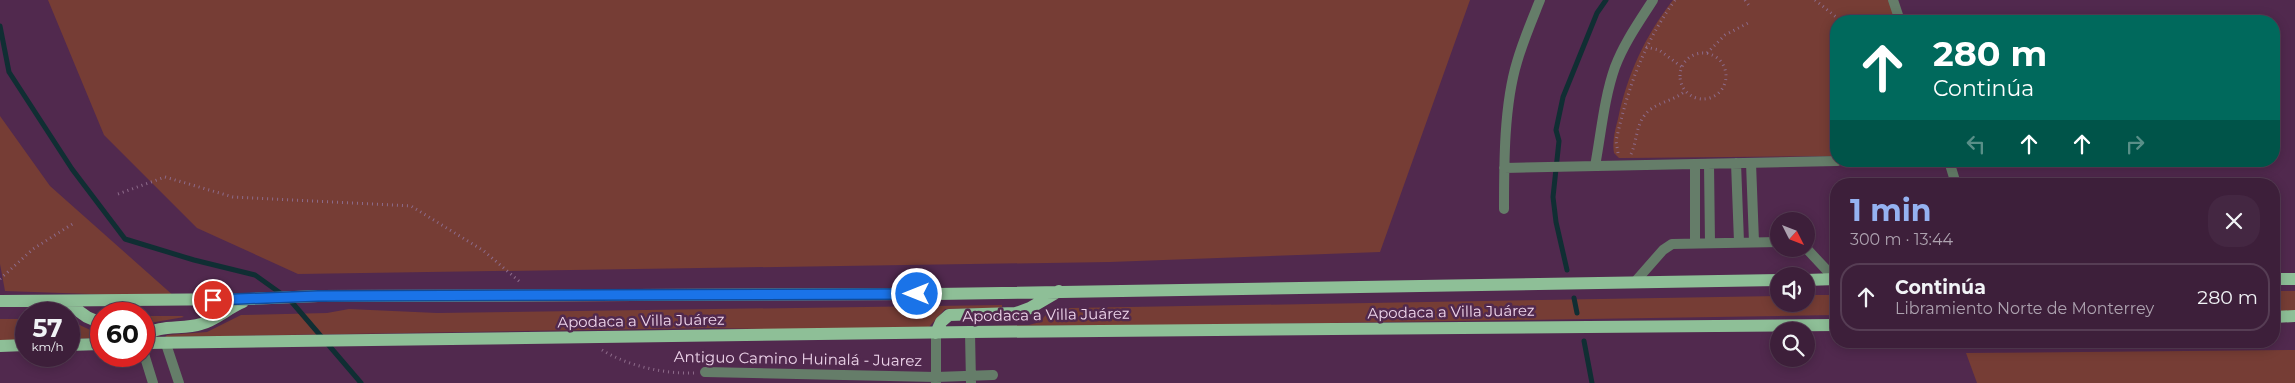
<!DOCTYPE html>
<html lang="es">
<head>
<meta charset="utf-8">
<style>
  :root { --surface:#3d1f3a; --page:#442742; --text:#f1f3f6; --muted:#ada2af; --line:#563d54; --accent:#95b2f1 }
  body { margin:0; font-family:Montserrat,sans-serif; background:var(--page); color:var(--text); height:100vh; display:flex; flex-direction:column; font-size:19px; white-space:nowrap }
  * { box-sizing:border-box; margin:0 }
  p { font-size:16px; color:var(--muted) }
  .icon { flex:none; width:28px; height:28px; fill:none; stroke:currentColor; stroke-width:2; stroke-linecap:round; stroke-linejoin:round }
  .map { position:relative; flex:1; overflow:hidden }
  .details { position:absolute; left:1830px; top:178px; width:450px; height:170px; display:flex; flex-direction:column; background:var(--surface); border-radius:20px; box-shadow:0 2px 12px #0003,0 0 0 1px var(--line) }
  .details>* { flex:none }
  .banner { position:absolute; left:1830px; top:15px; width:450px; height:152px; border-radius:20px; box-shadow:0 2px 12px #0003,0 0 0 1px var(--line); background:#00695c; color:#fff; overflow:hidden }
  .needle { width:32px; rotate:132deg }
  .fabs { position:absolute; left:1770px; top:212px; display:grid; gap:10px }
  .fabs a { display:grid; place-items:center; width:45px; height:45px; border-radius:50%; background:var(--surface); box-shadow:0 2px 12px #0003,0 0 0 1px var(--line); font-size:25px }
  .speed { position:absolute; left:15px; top:302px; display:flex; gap:10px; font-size:25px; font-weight:700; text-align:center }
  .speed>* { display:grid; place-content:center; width:65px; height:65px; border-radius:50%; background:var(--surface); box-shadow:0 2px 12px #0003,0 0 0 1px var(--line); line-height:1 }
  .speed small { font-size:12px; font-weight:400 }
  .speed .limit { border:8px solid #d22; background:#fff; color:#111 }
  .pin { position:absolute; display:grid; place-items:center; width:42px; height:42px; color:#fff; margin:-21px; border:2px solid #fff; border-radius:50%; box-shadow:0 1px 5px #0007 }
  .me { position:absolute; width:55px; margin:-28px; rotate:270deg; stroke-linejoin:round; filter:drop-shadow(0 0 4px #0008) }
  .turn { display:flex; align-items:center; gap:18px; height:105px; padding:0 20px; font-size:22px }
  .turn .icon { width:65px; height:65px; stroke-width:2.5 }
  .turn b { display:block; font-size:35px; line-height:42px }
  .lanes { display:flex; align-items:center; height:48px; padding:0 20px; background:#0003; justify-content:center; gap:25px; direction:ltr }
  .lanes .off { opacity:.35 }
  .round { display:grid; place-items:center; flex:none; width:52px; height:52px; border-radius:20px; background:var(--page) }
  .headline { display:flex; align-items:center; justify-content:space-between; height:85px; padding:0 20px }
  h1 { font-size:30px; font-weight:700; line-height:38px; color:var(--accent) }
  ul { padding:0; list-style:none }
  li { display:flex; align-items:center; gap:15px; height:68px; margin:0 10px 8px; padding:0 10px; border:2px solid var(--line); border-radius:20px }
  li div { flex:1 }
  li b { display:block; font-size:19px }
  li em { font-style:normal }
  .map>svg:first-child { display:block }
  .green { fill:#763d35 }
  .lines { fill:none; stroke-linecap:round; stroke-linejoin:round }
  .stream { stroke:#102e33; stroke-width:5 }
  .path { stroke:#8d6b8a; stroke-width:3; stroke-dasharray:1 4; stroke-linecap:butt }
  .minor { stroke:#657d69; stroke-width:10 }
  .primary { stroke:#8ebf97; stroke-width:12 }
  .route-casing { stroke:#114b97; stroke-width:12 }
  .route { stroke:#1a73e8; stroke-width:9 }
  .labels { text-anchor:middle; stroke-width:5; stroke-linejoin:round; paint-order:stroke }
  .street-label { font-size:15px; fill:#eed5eb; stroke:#51294e }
</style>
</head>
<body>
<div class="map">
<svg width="2295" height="383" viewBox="0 0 2295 383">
  <rect width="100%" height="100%" fill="#51294e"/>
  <path class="green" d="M48 0H1470L1380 252 1110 262 298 274 197 228 104 135Z
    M1673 0H1889L1896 21H1836V156L1626 158H1619L1614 153C1612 142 1615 130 1618 119 1627 75 1645 36 1673 0Z
    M0 116 50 186 175 297 5 291 0 264Z
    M2274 291H2295V311H2274Z
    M1806 295H1836V315L1200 325 987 326 1029 325 1040 322 1048 312 1071 308 1779 296V304H1806Z
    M1002 305V308L945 309 929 327 809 330 707 328 165 337 167 335 207 332 241 315 327 313 349 309 437 313Z
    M144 316H182L184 317 144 324Z
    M0 319H26V340L0 341Z
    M69 320 101 335V338L69 339Z
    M2295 350V383H1977L1966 353Z"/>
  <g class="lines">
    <path class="stream" d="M0 26 9 72 72 169 125 239 194 260 255 275 283 295
      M1567 270 1556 222 1553 197 1559 141 1556 130 1563 97 1597 13 1606 0
      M1574 298 1577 313
      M290 300 361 383
      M1584 341 1592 383"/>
    <path class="path" d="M1745 0 1750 7
      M1815 0 1841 21
      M1646 47 1659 50 1682 67
      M1680 76a23 23 0 1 1 46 0a23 23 0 1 1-46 0Z
      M1707 53 1725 35 1750 22
      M1618 153 1616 141C1628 87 1643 45 1675 0
      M1631 154C1637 141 1636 127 1644 116 1654 102 1673 102 1685 91
      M118 194 165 177 233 197 411 206 484 251 520 282
      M0 279 33 249 74 223
      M602 350C628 366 664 374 694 373"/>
    <path class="minor" d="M1893 0 1900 21
      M1949 161 1956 184
      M1736 163 1739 242
      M1751 163 1754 242
      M1695 164V243
      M1709 164 1710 243
      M1595 166C1601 134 1604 98 1615 67 1624 43 1639 22 1653 0
      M1504 168 1837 161
      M1504 209C1504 163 1504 105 1517 62 1523 41 1532 20 1540 0
      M1806 248 1835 279
      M1634 283 1663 250 1672 244 1779 242
      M970 332 971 383
      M166 344 179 383
      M144 354 153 383
      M705 372 936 377 993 375
      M936 382V333"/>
    <path class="primary" d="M2274 279H2295
      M1806 280 1836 279
      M0 301 250 299 318 296 936 294 1779 280
      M66 302 87 317 101 323
      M2274 317 2295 316
      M936 333 941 322 949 315 1016 313 1030 308 1059 291
      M144 336C160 324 182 330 201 324 216 320 228 308 243 302
      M144 343 970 332 1836 325
      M69 345 101 344
      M0 346 26 345"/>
  </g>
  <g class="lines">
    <defs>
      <path id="route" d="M213 300 318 296 917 294"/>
    </defs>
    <use href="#route" class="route-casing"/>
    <use href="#route" class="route"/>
  </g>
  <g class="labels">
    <g class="street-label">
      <text transform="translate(1451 312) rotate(-1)" y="5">Apodaca a Villa Juárez</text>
      <text transform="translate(1046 315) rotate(-1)" y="5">Apodaca a Villa Juárez</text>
      <text transform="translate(641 321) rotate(-1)" y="5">Apodaca a Villa Juárez</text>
      <text transform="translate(798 359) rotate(1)" y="5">Antiguo Camino Huinalá - Juarez</text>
    </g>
  </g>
</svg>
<div class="fabs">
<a><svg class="needle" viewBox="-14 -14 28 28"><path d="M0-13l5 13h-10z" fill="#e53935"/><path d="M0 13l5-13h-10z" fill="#ada2af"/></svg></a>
<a><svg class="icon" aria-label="sound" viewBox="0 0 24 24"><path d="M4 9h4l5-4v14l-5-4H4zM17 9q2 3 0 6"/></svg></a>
<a><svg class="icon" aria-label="search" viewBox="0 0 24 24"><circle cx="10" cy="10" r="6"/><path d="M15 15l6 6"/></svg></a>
</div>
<div class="speed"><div>57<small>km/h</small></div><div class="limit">60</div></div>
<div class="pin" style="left:213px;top:300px;background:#d93025"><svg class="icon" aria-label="arrive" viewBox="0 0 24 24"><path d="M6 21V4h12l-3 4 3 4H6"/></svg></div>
<svg class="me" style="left:917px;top:294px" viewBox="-20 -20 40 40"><circle r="17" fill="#1a73e8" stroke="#fff" stroke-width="3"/><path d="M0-11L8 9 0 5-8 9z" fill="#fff"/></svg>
<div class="banner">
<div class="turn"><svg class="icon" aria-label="ahead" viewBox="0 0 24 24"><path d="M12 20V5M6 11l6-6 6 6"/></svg><div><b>280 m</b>Continúa</div></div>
<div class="lanes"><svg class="icon off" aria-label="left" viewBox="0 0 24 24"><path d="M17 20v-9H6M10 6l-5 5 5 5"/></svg><svg class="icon" aria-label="ahead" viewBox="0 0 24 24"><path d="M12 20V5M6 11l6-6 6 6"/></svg><svg class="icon" aria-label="ahead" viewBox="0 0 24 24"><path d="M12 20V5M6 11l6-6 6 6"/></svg><svg class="icon off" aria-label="right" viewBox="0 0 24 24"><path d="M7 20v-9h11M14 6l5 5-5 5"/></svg></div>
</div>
<section class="details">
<div class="headline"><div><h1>1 min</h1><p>300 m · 13:44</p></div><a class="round"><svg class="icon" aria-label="close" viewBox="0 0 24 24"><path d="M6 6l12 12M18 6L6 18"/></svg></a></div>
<ul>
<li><svg class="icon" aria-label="ahead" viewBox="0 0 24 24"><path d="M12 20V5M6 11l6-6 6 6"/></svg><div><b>Continúa</b><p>Libramiento Norte de Monterrey</p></div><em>280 m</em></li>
</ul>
</section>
</div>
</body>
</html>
